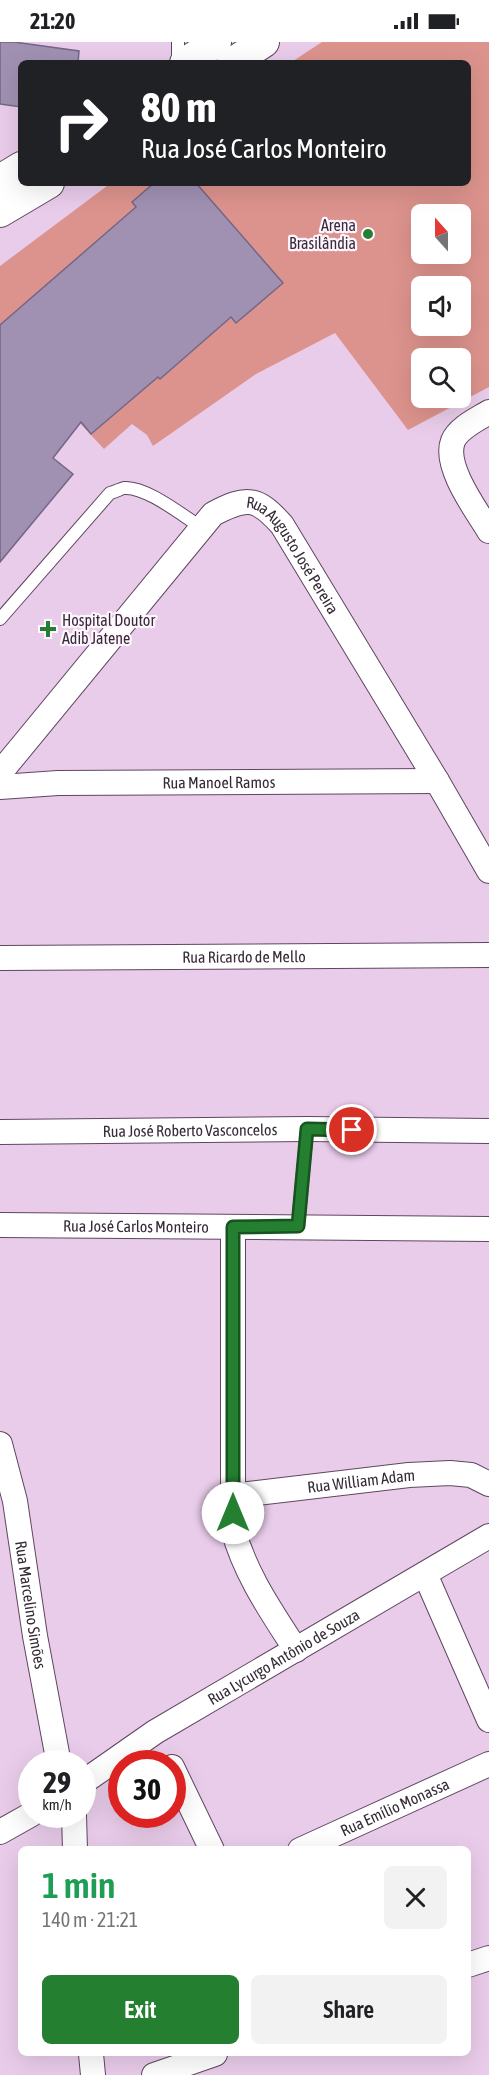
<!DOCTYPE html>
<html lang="en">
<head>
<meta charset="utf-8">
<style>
  :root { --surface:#fff; --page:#f2f2f2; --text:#202124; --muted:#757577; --accent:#247f30 }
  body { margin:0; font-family:"Asap Condensed",sans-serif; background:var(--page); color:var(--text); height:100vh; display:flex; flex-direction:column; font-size:22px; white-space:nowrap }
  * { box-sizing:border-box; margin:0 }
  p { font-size:20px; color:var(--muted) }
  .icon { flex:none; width:33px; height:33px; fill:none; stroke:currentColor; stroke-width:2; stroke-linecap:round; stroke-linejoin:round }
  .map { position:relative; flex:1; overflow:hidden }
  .side { position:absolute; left:18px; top:1804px; width:453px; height:210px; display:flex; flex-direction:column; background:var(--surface); border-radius:9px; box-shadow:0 6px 24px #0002 }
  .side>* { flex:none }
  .banner { position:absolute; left:18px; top:18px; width:453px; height:126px; border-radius:9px; box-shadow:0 6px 24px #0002; background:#202124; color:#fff; overflow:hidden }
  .needle { width:39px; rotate:339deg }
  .controls { position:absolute; left:411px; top:162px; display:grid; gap:12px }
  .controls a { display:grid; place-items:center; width:60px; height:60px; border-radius:9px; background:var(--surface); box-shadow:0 6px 24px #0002; font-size:30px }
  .speed { position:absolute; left:18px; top:1708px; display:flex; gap:12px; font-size:30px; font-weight:700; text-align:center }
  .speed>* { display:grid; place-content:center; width:78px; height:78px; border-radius:50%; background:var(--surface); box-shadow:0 6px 24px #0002; line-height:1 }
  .speed small { font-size:15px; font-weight:400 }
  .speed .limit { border:9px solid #d22; background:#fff; color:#111 }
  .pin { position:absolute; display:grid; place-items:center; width:51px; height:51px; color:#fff; margin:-26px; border:3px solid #fff; border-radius:50%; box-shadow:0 2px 6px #0007 }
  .me { position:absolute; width:66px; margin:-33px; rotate:0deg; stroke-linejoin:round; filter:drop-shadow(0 0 4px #0008) }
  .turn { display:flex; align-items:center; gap:21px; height:126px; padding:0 24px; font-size:27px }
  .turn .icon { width:78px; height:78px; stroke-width:2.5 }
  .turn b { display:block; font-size:42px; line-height:51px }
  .round { display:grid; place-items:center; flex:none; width:63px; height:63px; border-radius:9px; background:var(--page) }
  .summary { display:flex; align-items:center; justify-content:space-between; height:102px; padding:0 24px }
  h1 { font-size:36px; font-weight:600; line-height:45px; color:#1e9e55 }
  .cta { display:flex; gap:12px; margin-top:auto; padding:12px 24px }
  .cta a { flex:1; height:69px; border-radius:9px; background:var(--accent); color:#fff; font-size:24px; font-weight:600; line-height:69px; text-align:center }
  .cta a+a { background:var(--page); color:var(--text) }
  .status { display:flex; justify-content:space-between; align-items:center; height:42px; padding:0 30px; background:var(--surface); direction:ltr }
  .status svg { height:16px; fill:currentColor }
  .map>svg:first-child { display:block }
  .green { fill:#dd938d; fill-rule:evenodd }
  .building { fill:#a091b3; stroke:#746686; stroke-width:1.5 }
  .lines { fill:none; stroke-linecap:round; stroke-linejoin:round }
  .service-casing { stroke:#5f4660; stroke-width:14 }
  .minor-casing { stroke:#5f4660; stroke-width:26 }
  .tertiary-casing { stroke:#5f4660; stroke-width:32 }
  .service { stroke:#fff; stroke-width:12 }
  .minor { stroke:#fff; stroke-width:24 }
  .tertiary { stroke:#fff; stroke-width:30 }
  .route-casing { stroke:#17531f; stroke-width:15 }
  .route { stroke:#247f30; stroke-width:10 }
  .poi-dot { fill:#247f30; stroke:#fef5fe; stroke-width:2 }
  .labels { text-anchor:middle; stroke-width:4.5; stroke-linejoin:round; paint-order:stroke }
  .poi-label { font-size:16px; fill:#362b37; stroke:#fef5fe; text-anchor:end }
  .street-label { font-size:16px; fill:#362b37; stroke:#fef5fe }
</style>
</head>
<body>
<div class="status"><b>21:20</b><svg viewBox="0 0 49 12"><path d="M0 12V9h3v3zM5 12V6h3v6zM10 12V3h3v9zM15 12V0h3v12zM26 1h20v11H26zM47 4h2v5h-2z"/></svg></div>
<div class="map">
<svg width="489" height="2033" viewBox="0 0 489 2033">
  <rect width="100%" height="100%" fill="#e9ccea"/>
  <path class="green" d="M322 0H489V345L408 388 335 291 256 332 153 404 147 393 132 382 104 407 0 295V224L111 141H468V21H290ZM422 172H460V212H422ZM422 244H460V284H422ZM422 316H460V356H422Z"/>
  <path class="building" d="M0 0H14L79 9 78 21H21V65L0 62Z
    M154 141H196L283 241 236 281 231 275 160 337 158 335 91 392 81 380 53 416 73 432 0 520V283L136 165 132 160Z"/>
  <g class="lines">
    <defs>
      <path id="service" d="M178 21V0
        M0 577 110 451C115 450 120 447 124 446 146 444 183 474 201 485
        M298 1184 307 1087"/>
      <g id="minor">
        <path d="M489 370C478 377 458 386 453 399 443 424 477 469 489 489"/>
        <path id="s1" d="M0 731 213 472C247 454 257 455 282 483L437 739 489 829"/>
        <path id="s2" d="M0 745 58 741 437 739"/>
        <path id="s3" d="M0 916 489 913"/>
        <path id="s4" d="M0 1090 307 1087 489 1089"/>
        <path id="s5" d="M0 1183 489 1187"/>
        <path d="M233 1185V1487C245 1532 271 1569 296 1608"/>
        <path id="s6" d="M0 1402 15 1459 35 1594 59 1722"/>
        <path id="s7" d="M232 1454 409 1433 450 1431 471 1433 489 1442"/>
        <path d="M425 1532 489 1678"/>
        <path d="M172 1725 212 1808"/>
        <path id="s8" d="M82 1741 155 1690 489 1494"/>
        <path d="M74 1773 75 1808"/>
        <path d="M0 1790 32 1772"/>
        <path id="s9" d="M300 1808 489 1722"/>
        <path d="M468 1923 489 1916"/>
        <path d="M91 2012 93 2033"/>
        <path d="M154 2033 215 2012"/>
      </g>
      <path id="tertiary" d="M185 21 216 0
        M232 21 264 0
        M0 138 21 125
        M0 170 49 141"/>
    </defs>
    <use href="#service" class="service-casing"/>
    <use href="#minor" class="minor-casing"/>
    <use href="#tertiary" class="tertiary-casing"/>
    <use href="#service" class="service"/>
    <use href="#minor" class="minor"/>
    <use href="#tertiary" class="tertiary"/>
  </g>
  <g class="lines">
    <defs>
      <path id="route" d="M233 1471V1185L298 1184 307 1087 352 1088"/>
    </defs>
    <use href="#route" class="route-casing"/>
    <use href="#route" class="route"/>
  </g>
  <g class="poi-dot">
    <circle cx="368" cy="192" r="6"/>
    <path d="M45 578h6v6h6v6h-6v6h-6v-6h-6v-6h6z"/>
  </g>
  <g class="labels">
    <g class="poi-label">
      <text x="356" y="189">Arena<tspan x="356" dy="18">Brasilândia</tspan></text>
      <text x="62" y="584" text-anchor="start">Hospital Doutor<tspan x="62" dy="18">Adib Jatene</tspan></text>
    </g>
    <g class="street-label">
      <text dy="6" stroke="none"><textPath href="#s1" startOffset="444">Rua Augusto José Pereira</textPath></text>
      <text dy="6" stroke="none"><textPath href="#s2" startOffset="219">Rua Manoel Ramos</textPath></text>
      <text dy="6" stroke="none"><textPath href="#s3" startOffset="244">Rua Ricardo de Mello</textPath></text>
      <text dy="6" stroke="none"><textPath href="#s4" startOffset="190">Rua José Roberto Vasconcelos</textPath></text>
      <text dy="6" stroke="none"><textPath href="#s5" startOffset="136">Rua José Carlos Monteiro</textPath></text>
      <text dy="6" stroke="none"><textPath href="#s7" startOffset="130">Rua William Adam</textPath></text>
      <text dy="6" stroke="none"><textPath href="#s6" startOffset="164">Rua Marcelino Simões</textPath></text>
      <text dy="6" stroke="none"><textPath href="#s8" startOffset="238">Rua Lycurgo Antônio de Souza</textPath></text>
      <text dy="6" stroke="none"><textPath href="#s9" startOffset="104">Rua Emílio Monassa</textPath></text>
    </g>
  </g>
</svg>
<div class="controls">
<a><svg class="needle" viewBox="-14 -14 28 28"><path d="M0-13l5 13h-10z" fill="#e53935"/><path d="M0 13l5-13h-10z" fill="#757577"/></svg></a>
<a><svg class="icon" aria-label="sound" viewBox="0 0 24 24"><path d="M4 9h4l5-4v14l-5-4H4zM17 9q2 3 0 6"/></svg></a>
<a><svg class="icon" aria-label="search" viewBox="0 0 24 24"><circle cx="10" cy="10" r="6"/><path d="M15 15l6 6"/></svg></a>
</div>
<div class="speed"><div>29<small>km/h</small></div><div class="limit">30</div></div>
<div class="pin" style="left:352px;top:1088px;background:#d93025"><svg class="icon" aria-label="arrive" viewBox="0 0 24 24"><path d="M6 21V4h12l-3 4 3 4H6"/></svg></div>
<svg class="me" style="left:233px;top:1471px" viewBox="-20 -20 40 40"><circle r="19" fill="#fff"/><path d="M0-13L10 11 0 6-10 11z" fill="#247f30"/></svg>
<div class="banner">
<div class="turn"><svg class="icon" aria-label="right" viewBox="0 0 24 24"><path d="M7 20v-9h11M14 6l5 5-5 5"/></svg><div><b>80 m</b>Rua José Carlos Monteiro</div></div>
</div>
<section class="side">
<div class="summary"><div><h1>1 min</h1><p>140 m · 21:21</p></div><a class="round"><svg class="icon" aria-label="close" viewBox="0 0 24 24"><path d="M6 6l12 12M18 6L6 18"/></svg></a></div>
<div class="cta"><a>Exit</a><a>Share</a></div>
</section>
</div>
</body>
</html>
